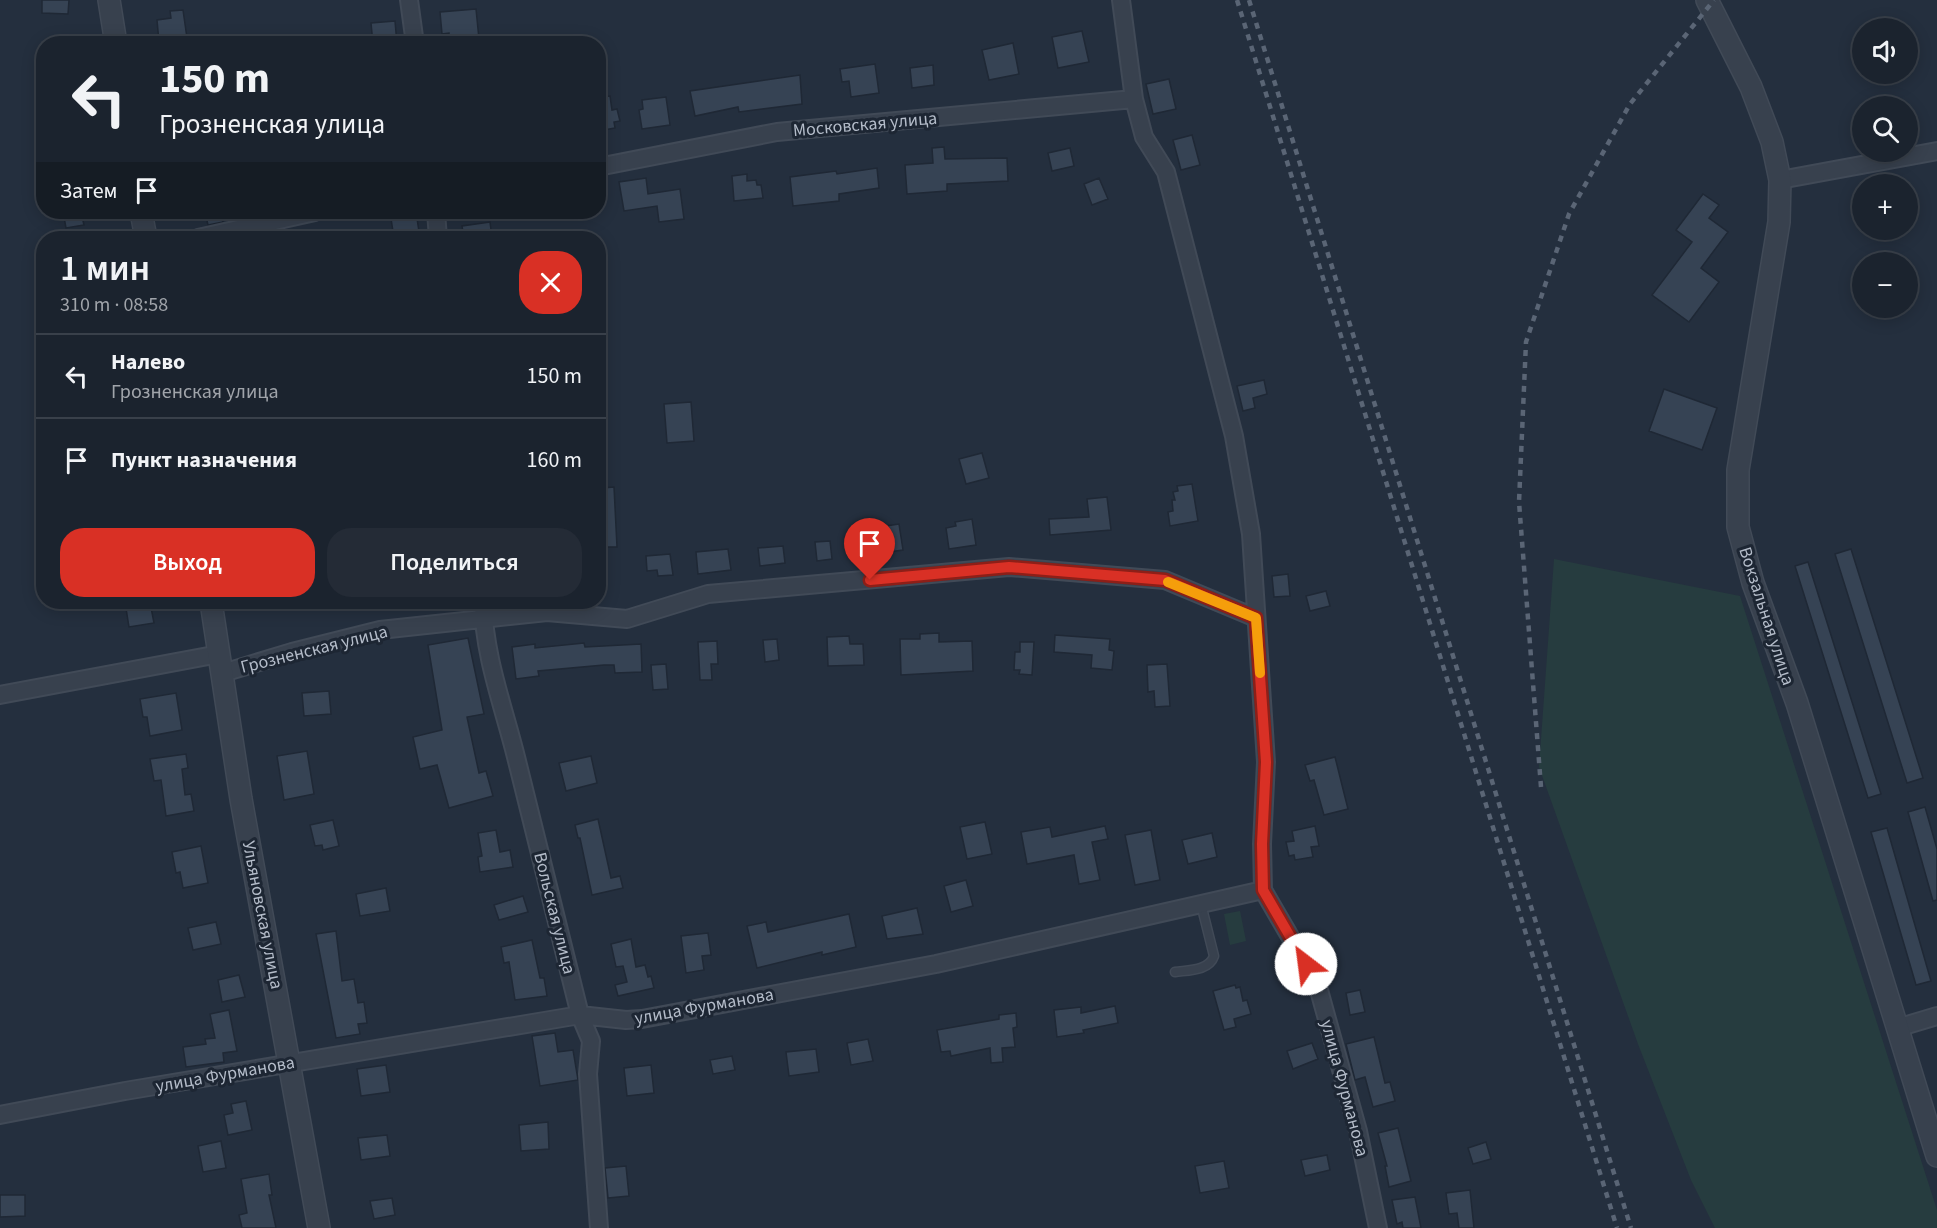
<!DOCTYPE html>
<html lang="ru">
<head>
<meta charset="utf-8">
<style>
  :root { --surface:#1b232e; --page:#242b36; --text:#f1f3f6; --muted:#a0a4aa; --line:#39404a; --accent:#d93025 }
  body { margin:0; font-family:"Source Sans 3",sans-serif; background:var(--page); color:var(--text); height:100vh; display:flex; flex-direction:column; font-size:22px; white-space:nowrap }
  * { box-sizing:border-box; margin:0 }
  p { font-size:20px; color:var(--muted) }
  .icon { flex:none; width:33px; height:33px; fill:none; stroke:currentColor; stroke-width:2; stroke-linecap:round; stroke-linejoin:round }
  .map { position:relative; flex:1; overflow:hidden }
  .side { position:absolute; left:36px; top:231px; width:570px; height:378px; display:flex; flex-direction:column; background:var(--surface); border-radius:24px; box-shadow:0 3px 15px #0003,0 0 0 2px var(--line) }
  .side>* { flex:none }
  .guide { position:absolute; left:36px; top:36px; width:570px; height:183px; border-radius:24px; box-shadow:0 3px 15px #0003,0 0 0 2px var(--line); background:#1b232e; color:var(--text); overflow:hidden }
  .controls { position:absolute; left:1852px; top:18px; display:grid; gap:12px }
  .controls a { display:grid; place-items:center; width:66px; height:66px; border-radius:50%; background:var(--surface); box-shadow:0 3px 15px #0003,0 0 0 2px var(--line); font-size:30px }
  .pin { position:absolute; display:grid; place-items:center; width:51px; height:51px; color:#fff; margin:-62px -26px; border-radius:50% 50% 50% 0; rotate:-45deg; box-shadow:0 0 6px #0007 }
  .pin .icon { rotate:45deg }
  .me { position:absolute; width:66px; margin:-33px; rotate:330deg; stroke-linejoin:round; filter:drop-shadow(0 0 4px #0008) }
  .turn { display:flex; align-items:center; gap:21px; height:126px; padding:0 24px; font-size:27px }
  .turn .icon { width:78px; height:78px; stroke-width:2.5 }
  .turn b { display:block; font-size:42px; line-height:51px }
  .then { display:flex; align-items:center; height:57px; padding:0 24px; background:#0003; gap:12px; font-size:22px }
  .round { display:grid; place-items:center; flex:none; width:63px; height:63px; border-radius:24px; background:var(--page) }
  .headline { display:flex; align-items:center; justify-content:space-between; height:102px; padding:0 24px }
  h1 { font-size:36px; font-weight:600; line-height:45px }
  .button { display:flex; gap:12px; margin-top:auto; padding:12px 24px }
  .button a { flex:1; height:69px; border-radius:24px; background:var(--accent); color:#fff; font-size:24px; font-weight:600; line-height:69px; text-align:center }
  .button a+a { background:var(--page); color:var(--text) }
  ul { padding:0; list-style:none }
  li { display:flex; align-items:center; gap:18px; height:84px; padding:0 24px; border-top:2px solid var(--line) }
  li div { flex:1 }
  li b { display:block; font-size:22px }
  li em { font-style:normal }
  .map>svg:first-child { display:block }
  .green { fill:#263c3f }
  .building { fill:#364354; stroke:#1f2835; stroke-width:1.5 }
  .lines { fill:none; stroke-linecap:round; stroke-linejoin:round }
  .service-casing { stroke:#414a57; stroke-width:11 }
  .minor-casing { stroke:#414a57; stroke-width:20 }
  .tertiary-casing { stroke:#414a57; stroke-width:24 }
  .service { stroke:#38414e; stroke-width:8 }
  .minor { stroke:#38414e; stroke-width:16 }
  .tertiary { stroke:#38414e; stroke-width:21 }
  .rail { stroke:#5a6575; stroke-width:4.5; stroke-dasharray:6 6; stroke-linecap:butt }
  .route-casing { stroke:#8d1f18; stroke-width:15 }
  .route { stroke:#d93025; stroke-width:10 }
  .slow { stroke:#f59e0b; stroke-width:10 }
  .labels { text-anchor:middle; stroke-width:6; stroke-linejoin:round; paint-order:stroke }
  .street-label { font-size:18px; fill:#b4bcc9; stroke:#1d2633 }
</style>
</head>
<body>
<div class="map">
<svg width="1937" height="1228" viewBox="0 0 1937 1228">
  <rect width="100%" height="100%" fill="#242f3e"/>
  <path class="green" d="M1554 559 1740 596 1937 1210V1228H1715L1691 1180 1638 1044 1539 767Z
    M1240 911 1246 941 1230 945 1224 914Z"/>
  <path class="building" d="M42 0H69L68 14 42 13Z
    M476 9 479 39 449 42V33L442 34 440 12Z
    M183 10 187 38 159 42 157 20 171 18 170 11Z
    M395 21 397 44H373L371 23Z
    M1082 31 1089 62 1058 68 1052 37Z
    M1013 43 1019 74 989 80 982 50Z
    M875 64 879 93 851 97 849 81 842 82 840 69Z
    M933 65 934 85 912 88 910 68Z
    M800 75 802 104 739 112 738 107 695 116 690 91Z
    M1169 79 1176 109 1153 114 1146 84Z
    M610 96 612 110 617 109 620 121 614 122 615 128 598 131V98Z
    M666 97 670 125 642 129 639 110 643 109 642 100Z
    M1192 135 1200 165 1181 170 1173 140Z
    M944 147 945 159 1007 158 1008 181 947 184V191L907 194 905 165 933 163 932 148Z
    M1070 148 1074 166 1052 171 1048 153Z
    M877 168 879 188 839 194V201L793 206 790 177 836 171 837 174Z
    M747 174V181L756 180 757 185H761L763 198 734 201 732 176Z
    M646 178 648 194 680 189 684 219 659 222 657 206 624 211 619 182Z
    M1099 178 1108 199 1092 205 1084 184Z
    M1703 194 1719 205 1709 218 1728 232 1701 268 1719 282 1689 322 1652 295 1692 242 1676 230Z
    M63 212H81L84 225 66 228Z
    M205 212H221L223 222 208 225Z
    M390 212H416L420 238H394Z
    M490 222 492 238H464L462 226Z
    M1264 380 1267 394 1253 398 1255 408 1243 411 1237 386Z
    M1664 389 1717 408 1702 450 1649 431Z
    M691 402 694 441 667 443 664 404Z
    M982 453 989 478 966 484 959 459Z
    M1192 484 1198 521 1170 526 1168 512 1173 511 1172 500H1175L1173 492 1178 491 1177 486Z
    M614 487 617 547H605L604 523 598 524V505L603 504 602 488Z
    M1107 497 1111 530 1050 535 1049 519 1089 517 1087 499Z
    M972 519 976 545 949 549 946 528 956 526 955 522Z
    M899 524 903 550 875 554 873 540 881 539 879 527Z
    M830 541 832 559 817 561 815 542Z
    M783 546 785 563 760 566 758 548Z
    M728 549 731 570 698 574 696 552Z
    M1851 549 1923 778 1907 783 1835 554Z
    M670 554 673 575 658 576 657 570 647 571 646 556Z
    M1808 562 1881 794 1868 798 1795 566Z
    M1288 574 1290 596 1274 597 1272 576Z
    M1326 591 1330 606 1310 611 1306 596Z
    M125 602H150L154 623 129 627Z
    M939 633V642L972 641 973 671 901 675 900 639H920V634Z
    M1055 635 1110 639 1109 650 1114 651 1112 670 1091 668 1092 655 1054 652Z
    M849 636 850 644H863L864 665 828 666 827 637Z
    M468 638 484 714 467 717 479 773 486 771 493 796 449 808 437 765 420 769 413 737 442 730 428 645Z
    M777 639 779 660 765 662 763 640Z
    M717 641 718 664H711L712 680H700L698 642Z
    M1020 642H1034L1032 675 1019 674 1020 670H1014L1015 652H1020Z
    M584 643 585 647 641 644 642 672 615 673 614 665H604L538 671 539 676 516 679 512 647 535 644V648Z
    M666 664 668 689 653 690 651 665Z
    M1167 664 1170 706 1155 707 1154 691 1148 692 1147 665Z
    M329 691 331 714 304 716 302 693Z
    M176 693 182 730 150 736 147 717H143L140 699Z
    M307 751 314 794 284 800 277 756Z
    M186 754 188 768 182 769 185 795 191 794 194 811 166 816 161 780 154 781 150 759Z
    M591 756 597 783 566 791 559 763Z
    M1335 757 1348 809 1324 815 1314 780 1310 781 1305 765Z
    M1925 807 1937 849V900L1933 901 1908 812Z
    M598 819 611 878 620 876 623 888 592 895 580 838H578L575 825Z
    M333 820 339 846 323 850 322 845 315 846 310 825Z
    M985 822 992 854 967 859 960 827Z
    M1105 826 1108 839 1092 842 1100 880 1079 884 1074 855 1027 864 1021 832 1050 827 1052 837Z
    M1315 826 1319 846 1311 847 1313 857 1295 860 1294 855 1289 856 1286 842 1294 841 1292 831Z
    M1887 828 1931 981 1916 985 1871 832Z
    M496 830 500 852 510 850 513 867 480 872 478 857 482 856 478 833Z
    M1151 830 1160 880 1135 885 1125 835Z
    M1212 833 1217 857 1188 864 1182 840Z
    M201 846 208 883 183 888 180 872 176 873 172 852Z
    M966 880 973 906 951 912 944 886Z
    M386 888 390 911 360 916 356 894Z
    M523 896 528 912 499 920 494 905Z
    M917 908 923 934 887 939 882 916Z
    M849 914 856 947 822 955V952L757 968 747 926 766 922 768 932Z
    M216 922 221 944 193 950 188 928Z
    M336 931 342 981 354 979 358 1003 364 1002 367 1023 358 1024 360 1034 336 1038 316 934Z
    M708 933 711 955 702 956 704 970 686 973 681 936Z
    M631 939 636 967 645 965 648 977 651 976 654 988 618 996 615 985 627 982 623 966 616 967 611 944Z
    M532 940 540 978H544L547 996 515 1000 509 962 504 963 501 947Z
    M239 975 245 997 222 1002 218 980Z
    M1235 985 1236 988 1240 987 1243 1001 1247 1000 1251 1014 1234 1019 1236 1027 1224 1030 1213 991Z
    M1360 990 1365 1012 1350 1015 1346 993Z
    M1115 1006 1118 1023 1083 1030 1084 1033 1057 1037 1054 1010 1081 1007V1013Z
    M229 1010 237 1051 223 1053 224 1062 186 1067 183 1047 206 1044 205 1039 215 1038 210 1014Z
    M1016 1013 1017 1027 1013 1028 1015 1047 1002 1048 1003 1062 991 1063 990 1048 951 1056 950 1051 941 1052 937 1030 999 1019V1015Z
    M555 1033 558 1052 573 1050 578 1080 540 1086 532 1036Z
    M1374 1037 1385 1083 1390 1082 1395 1101 1373 1107 1365 1077 1355 1080 1346 1044Z
    M868 1039 873 1061 851 1065 847 1043Z
    M1312 1043 1318 1059 1293 1069 1287 1051Z
    M816 1049 819 1072 789 1076 786 1052Z
    M732 1056 735 1070 713 1074 710 1060Z
    M386 1065 390 1092 361 1096 357 1069Z
    M651 1065 654 1093 627 1096 624 1068Z
    M246 1101 252 1130 228 1135 224 1115 233 1113 231 1104Z
    M548 1122 549 1149 521 1151 519 1125Z
    M1398 1128 1411 1181 1389 1187 1385 1166H1387L1378 1133Z
    M387 1135 390 1156 361 1160 358 1138Z
    M221 1141 226 1168 203 1172 198 1146Z
    M1486 1142 1491 1159 1473 1164 1468 1148Z
    M1327 1155 1330 1170 1305 1176 1301 1160Z
    M1224 1161 1229 1188 1200 1193 1195 1166Z
    M626 1166 629 1196 608 1198 605 1168Z
    M269 1174 272 1195H269L276 1228H242L239 1215 247 1213 241 1179Z
    M1470 1190 1474 1228H1459L1457 1213 1449 1214 1446 1193Z
    M0 1195H25V1216L0 1217Z
    M1415 1197 1421 1228H1403L1402 1222 1397 1224 1392 1200Z
    M392 1198 395 1215 374 1219 370 1201Z"/>
  <g class="lines">
    <defs>
      <path id="service" d="M1175 972C1188 970 1209 971 1214 956L1201 904"/>
      <path id="minor" d="M409 0 415 44
        M1121 0 1134 99 1144 137 1166 172 1234 436 1251 534 1266 762 1262 844 1263 890 1317 983 1358 1131 1378 1228
        M598 167 777 132 1134 99
        M1780 180 1937 151
        M436 212 438 238
        M198 238 315 212
        M483 602C484 656 503 705 516 757 538 843 559 929 580 1015L591 1041 588 1074 599 1228
        M223 673 292 652 380 630 547 612 627 619 708 594 1009 567 1165 580 1256 618
        M0 695 219 654
        M1897 1028 1937 1016
        M0 1115 125 1091 580 1015 626 1020 642 1019 936 964 1263 890"/>
      <path id="tertiary" d="M109 0 116 44
        M1707 0 1751 87 1772 142 1780 180 1779 222 1738 470V527L1753 583 1797 703 1937 1156
        M141 212 146 238
        M211 602 241 799 319 1228"/>
    </defs>
    <use href="#service" class="service-casing"/>
    <use href="#minor" class="minor-casing"/>
    <use href="#tertiary" class="tertiary-casing"/>
    <use href="#service" class="service"/>
    <use href="#minor" class="minor"/>
    <use href="#tertiary" class="tertiary"/>
    <path class="rail" d="M1237 0 1617 1228
      M1249 0 1631 1228
      M1541 787 1519 502 1526 342 1569 214 1630 104 1714 0"/>
  </g>
  <g class="lines">
    <defs>
      <path id="route" d="M870 580 1009 567 1165 580 1256 618 1266 762 1262 844 1263 890 1306 964"/>
    </defs>
    <use href="#route" class="route-casing"/>
    <use href="#route" class="route"/>
    <path class="slow" d="M1168 582 1256 618 1260 673"/>
  </g>
  <g class="labels">
    <g class="street-label">
      <text transform="translate(865 124) rotate(-5)" y="6">Московская улица</text>
      <text transform="translate(1767 616) rotate(72)" y="6">Вокзальная улица</text>
      <text transform="translate(314 649) rotate(-14)" y="6">Грозненская улица</text>
      <text transform="translate(555 913) rotate(76)" y="6">Вольская улица</text>
      <text transform="translate(263 915) rotate(79)" y="6">Ульяновская улица</text>
      <text transform="translate(704 1006) rotate(-10)" y="6">улица Фурманова</text>
      <text transform="translate(225 1074) rotate(-10)" y="6">улица Фурманова</text>
      <text transform="translate(1345 1088) rotate(75)" y="6">улица Фурманова</text>
    </g>
  </g>
</svg>
<div class="controls">
<a><svg class="icon" aria-label="sound" viewBox="0 0 24 24"><path d="M4 9h4l5-4v14l-5-4H4zM17 9q2 3 0 6"/></svg></a>
<a><svg class="icon" aria-label="search" viewBox="0 0 24 24"><circle cx="10" cy="10" r="6"/><path d="M15 15l6 6"/></svg></a>
<a>+</a>
<a>−</a>
</div>
<div class="pin" style="left:870px;top:580px;background:#d93025"><svg class="icon" aria-label="arrive" viewBox="0 0 24 24"><path d="M6 21V4h12l-3 4 3 4H6"/></svg></div>
<svg class="me" style="left:1306px;top:964px" viewBox="-20 -20 40 40"><circle r="19" fill="#fff"/><path d="M0-13L10 11 0 6-10 11z" fill="#d93025"/></svg>
<div class="guide">
<div class="turn"><svg class="icon" aria-label="left" viewBox="0 0 24 24"><path d="M17 20v-9H6M10 6l-5 5 5 5"/></svg><div><b>150 m</b>Грозненская улица</div></div>
<div class="then">Затем<svg class="icon" aria-label="arrive" viewBox="0 0 24 24"><path d="M6 21V4h12l-3 4 3 4H6"/></svg></div>
</div>
<section class="side">
<div class="headline"><div><h1>1 мин</h1><p>310 m · 08:58</p></div><a class="round" style="background:#d93025;color:#fff"><svg class="icon" aria-label="close" viewBox="0 0 24 24"><path d="M6 6l12 12M18 6L6 18"/></svg></a></div>
<ul>
<li><svg class="icon" aria-label="left" viewBox="0 0 24 24"><path d="M17 20v-9H6M10 6l-5 5 5 5"/></svg><div><b>Налево</b><p>Грозненская улица</p></div><em>150 m</em></li>
<li><svg class="icon" aria-label="arrive" viewBox="0 0 24 24"><path d="M6 21V4h12l-3 4 3 4H6"/></svg><div><b>Пункт назначения</b></div><em>160 m</em></li>
</ul>
<div class="button"><a>Выход</a><a>Поделиться</a></div>
</section>
</div>
</body>
</html>
